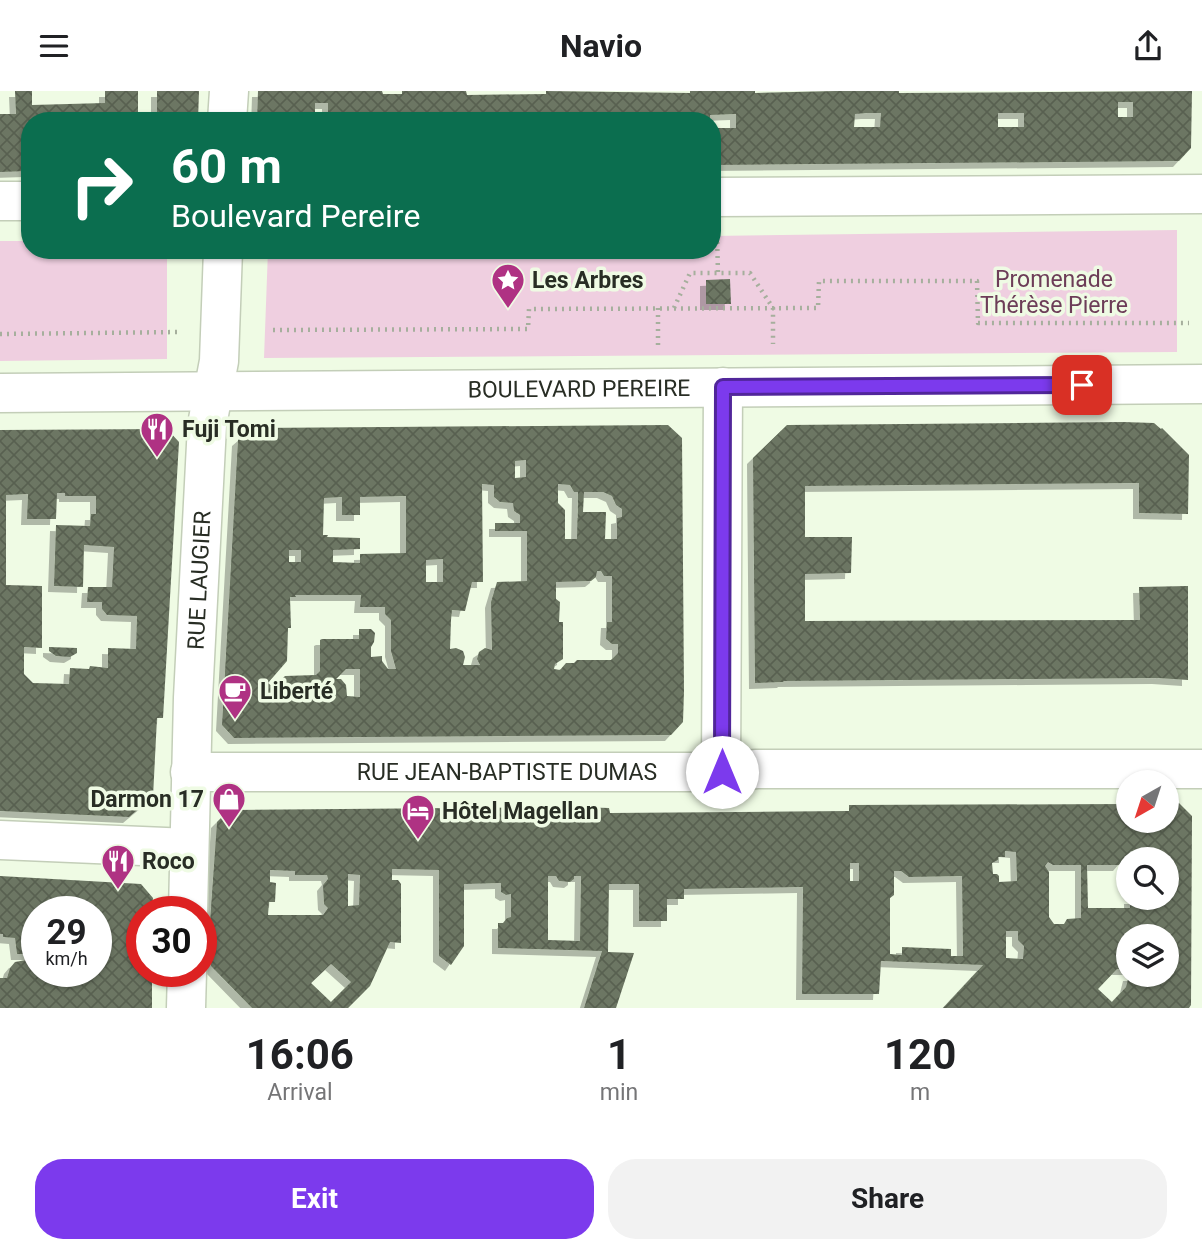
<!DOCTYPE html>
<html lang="en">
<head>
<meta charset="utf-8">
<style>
  :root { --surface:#fff; --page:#f2f2f2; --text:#202124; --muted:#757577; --accent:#7c3aed }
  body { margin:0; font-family:Roboto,sans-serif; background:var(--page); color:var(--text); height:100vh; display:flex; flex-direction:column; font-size:26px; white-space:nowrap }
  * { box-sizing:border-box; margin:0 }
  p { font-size:23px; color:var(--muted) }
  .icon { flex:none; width:38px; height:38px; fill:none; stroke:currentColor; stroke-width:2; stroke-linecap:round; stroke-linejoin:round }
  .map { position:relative; height:917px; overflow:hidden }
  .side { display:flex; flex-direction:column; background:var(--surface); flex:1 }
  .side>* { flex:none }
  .top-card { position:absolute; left:21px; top:21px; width:700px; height:147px; border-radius:28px; box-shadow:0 2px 5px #0004; background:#0b6e4f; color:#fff; overflow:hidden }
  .needle { width:46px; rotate:219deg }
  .fabs { position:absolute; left:1116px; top:679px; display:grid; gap:14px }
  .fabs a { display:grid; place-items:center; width:63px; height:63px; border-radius:50%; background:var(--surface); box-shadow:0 2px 5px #0004; font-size:35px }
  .speed { position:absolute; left:21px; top:805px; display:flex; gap:14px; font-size:35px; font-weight:700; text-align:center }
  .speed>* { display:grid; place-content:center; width:91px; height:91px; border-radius:50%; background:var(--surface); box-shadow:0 2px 5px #0004; line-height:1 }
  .speed small { font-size:18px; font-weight:400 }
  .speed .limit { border:10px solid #d22; background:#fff; color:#111 }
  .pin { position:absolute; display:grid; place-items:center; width:60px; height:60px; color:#fff; margin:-30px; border-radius:14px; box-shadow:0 4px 10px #0006 }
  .me { position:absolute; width:77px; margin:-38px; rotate:0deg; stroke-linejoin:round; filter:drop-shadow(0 0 5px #0008) }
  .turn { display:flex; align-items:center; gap:24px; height:147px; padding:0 35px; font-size:32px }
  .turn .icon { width:91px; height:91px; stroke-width:2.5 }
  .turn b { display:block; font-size:49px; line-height:60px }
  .eta { display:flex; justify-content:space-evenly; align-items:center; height:119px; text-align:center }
  .eta b { font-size:42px; font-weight:700; line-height:49px }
  .action { display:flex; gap:14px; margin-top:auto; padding:14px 35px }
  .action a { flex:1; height:80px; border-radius:28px; background:var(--accent); color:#fff; font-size:28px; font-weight:700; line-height:80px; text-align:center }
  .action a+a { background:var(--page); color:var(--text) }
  header { display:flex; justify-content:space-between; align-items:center; height:91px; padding:0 35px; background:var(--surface); font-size:32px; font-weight:700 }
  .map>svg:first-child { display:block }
  .park { fill:#efcfe0 }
  .building { fill:url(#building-cross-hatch); fill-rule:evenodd; filter:url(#shadow) }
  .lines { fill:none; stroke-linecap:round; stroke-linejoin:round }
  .minor-casing { stroke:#c3ceb8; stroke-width:41 }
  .major-casing { stroke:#c3ceb8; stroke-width:41 }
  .path { stroke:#a6af9d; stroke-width:4.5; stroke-dasharray:2 5; stroke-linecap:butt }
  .minor { stroke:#fff; stroke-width:38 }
  .major { stroke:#fff; stroke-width:38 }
  .route-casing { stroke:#51269a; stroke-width:18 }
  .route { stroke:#7c3aed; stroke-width:12 }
  .labels { text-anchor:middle; stroke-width:7; stroke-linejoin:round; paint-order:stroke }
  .park-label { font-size:23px; fill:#6d3d58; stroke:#effbe4 }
  .poi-label { font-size:23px; font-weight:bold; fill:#282d24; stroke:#effbe4; text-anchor:start }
  .street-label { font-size:23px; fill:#282d24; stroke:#effbe4 }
</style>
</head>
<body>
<header><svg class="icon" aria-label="menu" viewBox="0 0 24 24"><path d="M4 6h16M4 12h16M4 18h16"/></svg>Navio<svg class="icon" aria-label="share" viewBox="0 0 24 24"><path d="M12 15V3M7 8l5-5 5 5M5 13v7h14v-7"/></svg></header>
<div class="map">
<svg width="1202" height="917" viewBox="0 0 1202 917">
  <defs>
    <pattern id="building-cross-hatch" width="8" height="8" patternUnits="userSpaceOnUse" patternTransform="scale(1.75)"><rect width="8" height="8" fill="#6c7663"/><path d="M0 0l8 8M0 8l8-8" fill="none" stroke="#596151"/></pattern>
    <filter id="shadow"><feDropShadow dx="-6" dy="6" stdDeviation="0" flood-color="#0004"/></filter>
  </defs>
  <rect width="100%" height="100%" fill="#effbe4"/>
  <path class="park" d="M1177 139V261L264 267 268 159H712V145Z
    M0 150H30V159H167V268L0 270Z"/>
  <path class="building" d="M15 0H32V14L105 12V0H138V26L157 25V0H199L198 30H30V80L0 81V23H16Z
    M258 0H382L383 3H402V0H466L467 4 546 3V0L690 2V0H755V2L835 0H899V2L1192 0 1191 57 1179 70 712 74V37H736V23L710 24V30H591V24L564 25V30H448V26H422V30H375V27H360V30H328V12H315V30H257ZM1118 11H1133V26H1118ZM867 22H881L880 36H854L855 23ZM998 22H1024V36H998Z
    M730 188 731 213H706V189Z
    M1123 331 1154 332 1161 338 1162 337 1189 364 1188 423 1139 422V392L805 395V446H852L851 482 805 483V530L1140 529 1139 496 1188 495V589L1158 587 1033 588 784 590 783 591 755 592 753 367 787 334Z
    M668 334 682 347 684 600 683 631 671 644 234 647 222 634 238 349 252 337ZM526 369V386L515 387V370ZM482 393 494 394V406L500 411 513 412 514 420 520 424V432H495V440H527V490L497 491 491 511 492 559 485 557 479 561 477 568 480 574H463L465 566 463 560 456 557 450 558 451 529 452 519 465 520 472 491H483ZM558 393 570 394 574 401H578L577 448H565V419L558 412ZM584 401H603L612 405 616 414 622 418V426L617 427V448H605L606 421H583ZM406 405V462L360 463V472L333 471V459L360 458V447L327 446 328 444H323L324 407 342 406V424H360V406ZM289 459H301V471H289ZM443 468V491H426V469ZM597 480H601L604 485H612V531H607L606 548 612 553H618V562L611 569H577L574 572H566L560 579 554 578 555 573 563 568V531H559L560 511 556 508V491L591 490 596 486ZM295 504H361L360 516H385V523L391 529V560L396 578H388L382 570V565L371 566V556L374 551 375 542 371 538H359V548H322L320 549V580L316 584 285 585 273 596 268 592 287 570 288 537H291L290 506H296ZM346 578H360V606L347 605 346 594 341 588H336Z
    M167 338 179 351 163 627H157L153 706 129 726 0 720V339ZM57 402H65V405H96V423H91L90 435 56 434 54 495 83 496 84 454 114 456 112 496H88L87 511H102V518L107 524 137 525 136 558 108 557V577L90 575 89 578 70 577 69 593 33 592 24 583V556L42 557V495L6 494V404L28 403 27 428H56Z
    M49 556 77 557V562L70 566 56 565 49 560Z
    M1167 712H1179L1192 725 1191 914 1189 917H943L983 874 881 870 879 903H802L803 796 684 798V808H667V830H639V793H609L608 861 634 862 616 917H584L602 860 498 857V832H503L507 827 511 826V803L506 804 501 801V792L464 793V855L451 874 439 865V779L392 778V789H398L401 793V852L390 851 370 895 348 917H252L211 875 209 845 217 731 229 719 578 716 609 717 610 722 849 720V714L1129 713V730H1167ZM1005 760 1016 761 1017 790 999 791V785L997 783H993L992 772 998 769V766H1005ZM1131 760 1137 764 1134 768H1167V807H1130V817H1088L1087 774H1119ZM1048 771 1053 774H1081V827L1067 828 1064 833H1054L1049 826V781L1045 775ZM850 772H859V790H850ZM270 779 295 780V784H327L328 788 323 794 324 813 328 817 323 824H268L269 811H275L276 792 270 791ZM894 780H901L909 786 962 785 963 865H951V858L902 856V864L890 863V807L894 804ZM348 783 360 784 359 814 348 815ZM548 785H556L559 790 570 791 574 788V785H581L580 850 548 849ZM1006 840H1018V849L1024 855 1023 868 1006 867ZM1129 845H1167V884H1129L1126 896 1112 911 1098 898 1117 878H1129ZM331 873 351 891 331 911 311 892Z
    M0 785 141 793 153 807 152 821H142V880H152V917H0V887H7L10 877 15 871 37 867V880H96V843H100V831L99 834H96V821H37V863H17L15 847 3 846V843H0Z"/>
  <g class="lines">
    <defs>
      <g id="minor">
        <path d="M227 30 229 0"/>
        <path id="s1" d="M190 681H721L757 678H1202"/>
        <path d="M721 681 723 296"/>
        <path d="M0 749 189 757"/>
        <path id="s2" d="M188 821 193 607 207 334 219 270 223 159"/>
        <path d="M186 917 187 880"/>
      </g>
      <g id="major">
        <path d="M712 106 1202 103"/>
        <path d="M0 110H30"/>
        <path id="s3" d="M0 302 1202 293"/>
      </g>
    </defs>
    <use href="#minor" class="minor-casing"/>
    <use href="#major" class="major-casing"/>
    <path class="path" d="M717 144 718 182
      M658 217V257
      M674 217 690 182H750L773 217V253
      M273 239 528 238 529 218 818 217 819 190H977L978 232H1189
      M0 243 181 241"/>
    <use href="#minor" class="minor"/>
    <use href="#major" class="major"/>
  </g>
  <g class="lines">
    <defs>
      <path id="route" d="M722 681 723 296 1082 294"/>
    </defs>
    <use href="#route" class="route-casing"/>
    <use href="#route" class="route"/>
  </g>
  <defs>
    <symbol id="sight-pin" viewBox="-11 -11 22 30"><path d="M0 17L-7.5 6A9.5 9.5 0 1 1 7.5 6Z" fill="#af3283" stroke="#effbe4"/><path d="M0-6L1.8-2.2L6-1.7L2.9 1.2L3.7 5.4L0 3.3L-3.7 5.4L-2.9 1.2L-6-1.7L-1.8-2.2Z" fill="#fff"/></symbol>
    <symbol id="restaurant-pin" viewBox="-11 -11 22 30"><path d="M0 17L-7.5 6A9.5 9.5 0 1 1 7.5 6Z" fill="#af3283" stroke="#effbe4"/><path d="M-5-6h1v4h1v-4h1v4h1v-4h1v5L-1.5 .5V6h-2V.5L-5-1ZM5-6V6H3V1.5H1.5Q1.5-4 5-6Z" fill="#fff"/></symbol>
    <symbol id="cafe-pin" viewBox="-11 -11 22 30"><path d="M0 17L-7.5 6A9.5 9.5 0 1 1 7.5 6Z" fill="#af3283" stroke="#effbe4"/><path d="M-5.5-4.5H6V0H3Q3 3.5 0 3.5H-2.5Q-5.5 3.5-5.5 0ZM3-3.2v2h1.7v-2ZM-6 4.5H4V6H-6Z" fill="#fff"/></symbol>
    <symbol id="shop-pin" viewBox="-11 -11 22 30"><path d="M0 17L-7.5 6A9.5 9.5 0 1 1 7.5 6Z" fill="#af3283" stroke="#effbe4"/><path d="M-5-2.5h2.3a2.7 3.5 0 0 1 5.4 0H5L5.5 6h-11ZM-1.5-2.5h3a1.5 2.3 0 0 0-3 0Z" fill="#fff"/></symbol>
    <symbol id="hotel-pin" viewBox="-11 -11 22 30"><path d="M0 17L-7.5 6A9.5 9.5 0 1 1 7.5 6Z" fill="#af3283" stroke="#effbe4"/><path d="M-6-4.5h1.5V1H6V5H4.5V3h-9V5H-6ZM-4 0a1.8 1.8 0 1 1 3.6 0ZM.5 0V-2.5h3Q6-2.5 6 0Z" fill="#fff"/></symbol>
  </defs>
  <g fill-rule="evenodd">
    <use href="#sight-pin" x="489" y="170" width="38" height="52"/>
    <use href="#restaurant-pin" x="138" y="319" width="38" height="52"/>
    <use href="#cafe-pin" x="216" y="581" width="38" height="52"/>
    <use href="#shop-pin" x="210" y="689" width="38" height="52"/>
    <use href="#hotel-pin" x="399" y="701" width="38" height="52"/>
    <use href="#restaurant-pin" x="99" y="751" width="38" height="52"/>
  </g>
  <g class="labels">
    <g class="park-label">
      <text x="1054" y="196">Promenade<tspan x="1054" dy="26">Thérèse Pierre</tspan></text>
    </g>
    <g class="poi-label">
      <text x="532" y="197">Les Arbres</text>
      <text x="182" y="346">Fuji Tomi</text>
      <text x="260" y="608">Liberté</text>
      <text x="204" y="716" text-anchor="end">Darmon 17</text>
      <text x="442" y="728">Hôtel Magellan</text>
      <text x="142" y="778">Roco</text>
    </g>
    <g class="street-label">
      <text dy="8" stroke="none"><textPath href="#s3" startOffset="579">BOULEVARD PEREIRE</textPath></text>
      <text dy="8" stroke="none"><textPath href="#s2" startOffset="332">RUE LAUGIER</textPath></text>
      <text dy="8" stroke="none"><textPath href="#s1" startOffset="317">RUE JEAN-BAPTISTE DUMAS</textPath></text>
    </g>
  </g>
</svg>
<div class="fabs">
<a><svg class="needle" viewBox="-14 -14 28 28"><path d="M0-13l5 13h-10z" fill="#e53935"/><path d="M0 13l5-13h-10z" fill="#757577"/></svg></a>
<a><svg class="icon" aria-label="search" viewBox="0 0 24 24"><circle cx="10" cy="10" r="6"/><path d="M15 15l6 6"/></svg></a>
<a><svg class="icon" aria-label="layers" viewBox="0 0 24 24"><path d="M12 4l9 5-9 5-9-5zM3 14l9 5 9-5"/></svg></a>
</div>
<div class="speed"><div>29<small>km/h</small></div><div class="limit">30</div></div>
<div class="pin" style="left:1082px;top:294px;background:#d93025"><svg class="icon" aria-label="arrive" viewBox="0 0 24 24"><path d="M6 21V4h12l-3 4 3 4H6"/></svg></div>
<svg class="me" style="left:722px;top:681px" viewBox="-20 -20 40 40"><circle r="19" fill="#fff"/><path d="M0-13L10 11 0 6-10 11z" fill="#7c3aed"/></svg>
<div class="top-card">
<div class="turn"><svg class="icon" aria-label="right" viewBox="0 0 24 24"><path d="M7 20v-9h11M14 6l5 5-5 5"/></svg><div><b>60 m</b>Boulevard Pereire</div></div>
</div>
</div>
<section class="side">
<div class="eta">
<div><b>16:06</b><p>Arrival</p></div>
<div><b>1</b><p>min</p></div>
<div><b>120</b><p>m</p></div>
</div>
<div class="action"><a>Exit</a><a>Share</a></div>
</section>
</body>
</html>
